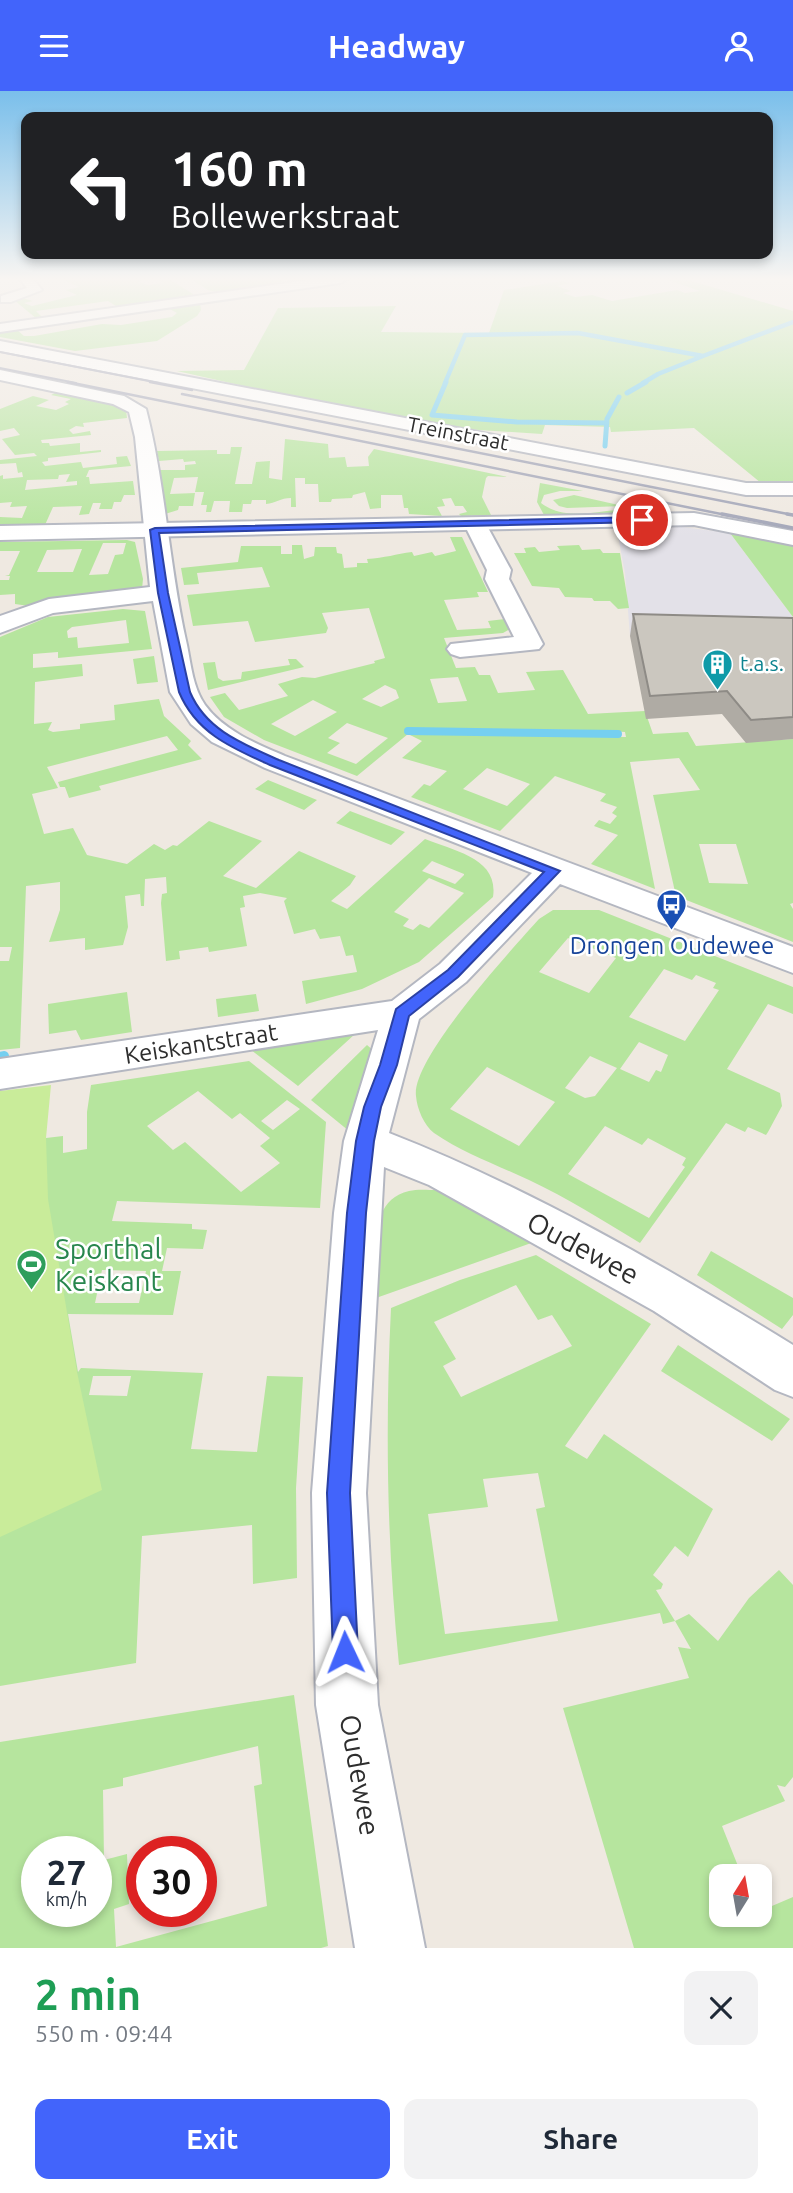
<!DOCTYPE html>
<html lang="en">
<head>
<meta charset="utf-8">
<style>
  :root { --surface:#fff; --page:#f2f2f3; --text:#1f2937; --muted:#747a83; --accent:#4264fb }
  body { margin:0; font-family:Ubuntu,sans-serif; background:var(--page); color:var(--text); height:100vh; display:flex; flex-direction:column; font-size:26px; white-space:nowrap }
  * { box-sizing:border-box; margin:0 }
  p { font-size:23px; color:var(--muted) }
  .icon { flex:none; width:38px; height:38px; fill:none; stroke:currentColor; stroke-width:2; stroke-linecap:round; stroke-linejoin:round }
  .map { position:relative; height:1857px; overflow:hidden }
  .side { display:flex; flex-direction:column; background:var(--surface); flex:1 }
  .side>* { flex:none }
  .banner { position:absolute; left:21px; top:21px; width:752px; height:147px; border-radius:14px; box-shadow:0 4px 10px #0003; background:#202124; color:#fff; overflow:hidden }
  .needle { width:46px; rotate:11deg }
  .buttons { position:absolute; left:709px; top:1773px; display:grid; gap:14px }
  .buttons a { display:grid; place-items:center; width:63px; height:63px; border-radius:14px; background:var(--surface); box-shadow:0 4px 10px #0003; font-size:35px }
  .speed { position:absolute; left:21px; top:1745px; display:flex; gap:14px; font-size:35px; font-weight:700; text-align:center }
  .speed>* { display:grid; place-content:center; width:91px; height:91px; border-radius:50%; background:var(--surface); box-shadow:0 4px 10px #0003; line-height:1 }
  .speed small { font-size:18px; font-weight:400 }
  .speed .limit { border:10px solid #d22; background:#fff; color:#111 }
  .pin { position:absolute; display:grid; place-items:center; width:60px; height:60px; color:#fff; margin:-30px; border:4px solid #fff; border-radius:50%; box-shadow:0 2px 7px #0007 }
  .me { position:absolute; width:77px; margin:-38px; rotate:358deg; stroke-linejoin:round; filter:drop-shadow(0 0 5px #0008) }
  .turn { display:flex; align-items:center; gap:24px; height:147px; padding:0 35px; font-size:32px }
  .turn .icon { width:91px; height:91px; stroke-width:2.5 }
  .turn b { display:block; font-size:49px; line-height:60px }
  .round { display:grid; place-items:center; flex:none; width:74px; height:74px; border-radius:14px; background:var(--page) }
  .overview { display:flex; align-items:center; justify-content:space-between; height:119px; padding:0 35px }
  h1 { font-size:42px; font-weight:700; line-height:52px; color:#1e9e55 }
  .cta { display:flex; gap:14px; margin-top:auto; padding:14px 35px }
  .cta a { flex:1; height:80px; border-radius:14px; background:var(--accent); color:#fff; font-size:28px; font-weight:700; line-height:80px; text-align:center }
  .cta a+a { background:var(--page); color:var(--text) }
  header { display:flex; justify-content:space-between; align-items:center; height:91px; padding:0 35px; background:var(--accent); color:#fff; font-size:32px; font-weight:700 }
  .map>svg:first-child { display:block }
  .industrial { fill:#e3e1e8 }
  .green { fill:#b6e59e; fill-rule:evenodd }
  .pitch { fill:#c9ec9a }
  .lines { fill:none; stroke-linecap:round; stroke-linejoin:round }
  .stream-far3 { stroke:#75cff0; stroke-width:4.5 }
  .stream-far2 { stroke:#75cff0; stroke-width:5 }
  .stream-far1 { stroke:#75cff0; stroke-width:8 }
  .stream { stroke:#75cff0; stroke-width:10 }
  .street-casing { stroke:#b4b7c1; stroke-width:4 }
  .secondary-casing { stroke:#b4b7c1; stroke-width:4 }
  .street { fill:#fff; fill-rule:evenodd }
  .secondary { fill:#fff; fill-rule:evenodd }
  .rail-far2 { stroke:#a3a6b8; stroke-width:2 }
  .rail-far1 { stroke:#a3a6b8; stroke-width:2.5 }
  .rail { stroke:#a3a6b8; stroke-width:3.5 }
  .wall { fill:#afaba4 }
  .building { fill:#cbc7bf; stroke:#8e8b86; stroke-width:2 }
  .route { fill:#4264fb; stroke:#2b41a3; stroke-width:2 }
  .labels { text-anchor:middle; stroke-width:5; stroke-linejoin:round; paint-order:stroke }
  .far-street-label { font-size:21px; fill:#2e2e2e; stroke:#fff }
  .far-culture-label { font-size:21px; fill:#0d838f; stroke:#fff; text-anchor:start }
  .transit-label { font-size:24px; fill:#164399; stroke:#fff }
  .street-label { font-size:24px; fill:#2e2e2e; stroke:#fff }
  .near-street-label { font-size:28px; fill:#2e2e2e; stroke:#fff }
  .near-leisure-label { font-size:28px; fill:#27864d; stroke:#fff; text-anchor:start }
</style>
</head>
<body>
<header><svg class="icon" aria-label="menu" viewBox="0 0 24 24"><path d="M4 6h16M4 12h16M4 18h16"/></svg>Headway<svg class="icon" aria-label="person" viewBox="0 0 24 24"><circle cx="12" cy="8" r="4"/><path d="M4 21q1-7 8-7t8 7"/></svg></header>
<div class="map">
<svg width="793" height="1857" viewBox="0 0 793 1857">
  <rect width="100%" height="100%" fill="#efe9e1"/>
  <path class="industrial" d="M682 436 730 442 793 526V549L630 545 625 482 618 445 612 437Z"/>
  <path class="green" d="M62 188H140L142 189 139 191 148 194 163 192 158 188H169L193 203 191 206 119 217 108 210 36 220 43 227 37 228 14 209 22 207 33 210 24 212 32 215 77 204 66 199 79 196Z
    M191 188H279L288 192 224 203 208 199Z
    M665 188H685L793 220V396L761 392 694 337 611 341 610 336 545 334 542 343 464 338 280 303 177 280 244 279 278 217 396 215 381 241 489 242 504 199 562 190 570 192 557 195 571 200 563 202 575 206 592 204 612 210 677 199 685 202 700 200Z
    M200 212 201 219 197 225 157 250 75 260 0 246V240L16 238 24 245H34L102 233 121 234 172 226 177 222 168 217Z
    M57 301 113 313 126 319 127 327 83 332 84 336 76 335 69 339 73 343 90 340 91 344 41 349 42 352H49L50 355 80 352V361L101 359V361L48 367V370L42 371 45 375 81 371 83 377 117 373 116 366 127 365 131 375 89 379 86 386H89L90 393 133 390 135 404H124L121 411H114L112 418H99L101 412H93L89 423 79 424 82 415 53 416 45 434 0 435V426L22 427 27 415 10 416 12 411 0 412V385L3 384V388L23 386 22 381 18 382 16 372 0 373V369L37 365 34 362 15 364 2 348 20 344 14 337 0 340V318L33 305 49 309 36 315 56 319 69 313 65 311 71 308 51 304ZM70 383 66 391 77 390V394L25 399 27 389 58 388 59 384Z
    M285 348 328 353 329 367 345 366 347 376 369 375 368 366 374 358 508 386 488 385 486 387 482 406 491 424 461 425 459 423 467 421 463 415H455L451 407 442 408 445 415 437 416 442 425 409 423 408 417H404L402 404H381V417L370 418 365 401 353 404 352 407 332 408 331 411H319L318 393H305V387H295L296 416H291V407C280 407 276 412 266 413V409H252L251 413H243L242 421H229L230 410H214L211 421H206L207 414H201L204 401H195L198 386 174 387 170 403 195 402 193 415H179L178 419 165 423 160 379H185V374L196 373 195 370 184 371 183 368 159 370 157 360 217 359V363H230L231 356H242L235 393H252L256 371 270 370 269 387 282 389Z
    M540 392 583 400H560L544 404 541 412C574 437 621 408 656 422L544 424 537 411Z
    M574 404 623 415 567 417 559 415 553 409Z
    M730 442 793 455V526Z
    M450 446H462L488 501H477L479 506 444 509 457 539 491 537 488 530 505 528 510 538 503 542 444 547 456 577 475 576 479 584H490L498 602 535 599 526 581 563 579 588 623 645 620 653 643 688 641 696 655 793 648V812L790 813 793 818V851L676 805 653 704 700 699 679 667 630 671 655 798 591 773 618 744 594 735 599 729 610 733 617 725 612 722 617 716 600 710 606 703 555 685 500 740 411 706 424 693 430 695 447 680 402 667 422 650 408 643 357 685 264 649 224 626 210 606 225 602 239 619 288 605 278 593 302 586 315 587 375 572 374 570 385 567 369 517 322 522 328 537 326 542 255 551 248 530 193 535 187 504 270 496 262 476 197 482 199 493 184 494 181 477 238 471 241 455H281V463H292V454H302L304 468 314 465 315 456H336L337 462 342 463 344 477 357 476V472H368L367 468C385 467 396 463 412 461L414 465 432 461 435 465 456 460ZM458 586 467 610 438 612 430 588ZM385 594 396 599 399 607 381 616 362 608ZM313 609 337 621 295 645 271 633ZM347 632 388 647 356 673 327 662 340 652 328 647ZM407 638 596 639 625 641 626 646 409 643ZM487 677 530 693 507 715 463 698ZM699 753H736L748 793 709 792Z
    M127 449 135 451 143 488 142 498 29 515 15 513V503L0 504V489H9L10 485H5L9 484 20 460H0V451ZM103 452H126L123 463 115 464 108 483 89 484ZM82 458 73 481H37L47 459Z
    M579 454 582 459 600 458 603 462H620L629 517 618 518 610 510H594L592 507 565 506 559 497 532 495 514 462H526L524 457 535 456 539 461 560 459 557 455Z
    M123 518 145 520 152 558 58 567V561L33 563V577L82 573 83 585 35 591 34 633 52 631 48 639 53 641 80 638V633L115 629 114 614 159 608 164 625 191 650 188 654 202 668 99 695 101 699 69 707 65 696H60L58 691 178 659 167 645 47 676 58 697 32 703 44 743 73 737 87 764 127 773 154 753 165 759 173 754 177 755 209 730 262 750 223 785 256 797 299 760 356 785 350 794 331 810 347 818 425 748C454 760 499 767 493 806L419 871 362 898 306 913 302 890 357 881 353 864 346 865 340 845 320 848 315 838 294 843 284 810 287 807 260 802 243 805 245 816 240 817 247 855 209 861 208 856 179 860 180 868 166 870 161 812 162 803 167 802 166 786 145 788 144 815H141L140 803 125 805 128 836 123 854 85 859V847L49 851 60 819V791L26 795 20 957 0 959V870H9L12 856H0V546L48 526ZM126 529 129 552 78 557 77 546 68 547 67 540 72 536ZM432 770 464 783V784L455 793 422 780ZM429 787 464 802 429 837 420 833 413 839 403 835 409 828 394 821Z
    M154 565 158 591 137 593 133 568Z
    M288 568H296L304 576 208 599 203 572 215 571 218 587 223 590 241 588 242 581 290 574Z
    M268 689 317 709 304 719 255 698Z
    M350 720 405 741 391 754 336 732Z
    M553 819H599L793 896V923L768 913 727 978 780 1002 782 1015 768 1041 766 1044 748 1036 745 1041 726 1032 640 1152C604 1130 567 1107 529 1089 497 1074 463 1062 434 1042 424 1034 417 1018 416 1005 411 968 512 858 539 828ZM568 847 616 867 589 902 539 881ZM664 878 692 889 696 884 716 892 713 897 719 899 685 950 629 926ZM639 951 668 964 661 981 656 979 649 991 620 978ZM590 965 617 977 595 1005 585 1007 565 997ZM487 976 555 1011 519 1055 450 1018ZM605 1035 642 1054 648 1047 686 1067 682 1074 685 1076 649 1127 568 1083Z
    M127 901 132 941 81 949 76 939 49 943 48 913Z
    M256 903 259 920 218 926 216 908Z
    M344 942 355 943 298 995 251 959Z
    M367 954 375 961 349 1040 311 1009Z
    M249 970 326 1031 320 1117 117 1110 112 1130 192 1133V1138L207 1139 203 1158 167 1157 162 1180H181L173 1224 68 1223 78 1281 81 1277 203 1282 191 1358 257 1361 267 1285 303 1286 296 1397 297 1487 253 1493 252 1434 142 1445 136 1572 0 1595V1035H21L46 1047 63 1045V1062L87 1058V1021L91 994ZM198 1000 232 1028 240 1022 270 1047 260 1055 280 1072 241 1101 185 1051 173 1059 147 1035ZM287 1009 300 1018 273 1039 261 1030ZM102 1179 146 1180 139 1212H95ZM93 1285H131L127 1305 89 1304Z
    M436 1099 470 1111 534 1151 376 1207C377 1174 364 1110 409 1100 417 1098 428 1099 436 1099Z
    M711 1160 793 1207V1224L782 1238 697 1184Z
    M536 1164 651 1233 565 1355 587 1368 604 1343 713 1418 688 1466 675 1455 653 1484 663 1493 661 1498 656 1499 675 1530 689 1523 718 1550 749 1507 779 1479 793 1494V1686L785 1696 777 1694 785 1710 722 1735 742 1785H721V1824H760V1820L793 1806V1857H634L563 1617 689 1587 678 1556 691 1558 675 1530 663 1533 660 1522 399 1574C387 1454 385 1337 391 1217L460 1189ZM516 1194 538 1229 552 1224 572 1255 461 1306 443 1275 456 1268 434 1231ZM538 1382 545 1416 536 1418 558 1530 445 1543 428 1423 488 1416 483 1388Z
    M678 1254 790 1328 772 1350 661 1280Z
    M294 1604 328 1855 321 1857H0V1651ZM258 1655 262 1693 254 1695 267 1815 116 1856 114 1818 129 1813 127 1763 104 1769 103 1699 123 1695V1687ZM37 1760H96V1820H37Z"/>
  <path class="pitch" d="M51 994 46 1047 48 1108 77 1281 102 1399 0 1446V1000Z"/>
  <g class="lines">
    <path class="stream-far3" d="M445 292 465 244 578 242 703 265 793 231
      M643 292 658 283 703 265"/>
    <path class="stream-far2" d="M446 291 432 324 517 331 607 332
      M627 302 646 291
      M605 355 607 328 619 306"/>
    <path class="stream-far1" d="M408 640 618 643"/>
    <path class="stream" d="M0 966 4 965"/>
    <defs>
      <path id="street" d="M20 188H33L42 199 11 211H1V205L27 197Z
        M315 188H347L340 192 0 241V233Z
        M0 250 746 392H793V404H746L0 260Z
        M0 279 124 305 146 318C166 395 169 476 187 554 191 574 193 597 205 614 224 640 257 653 285 665L793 856V882L560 793 466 891 419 928 389 1042C530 1097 664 1175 793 1254V1306L775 1299 654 1220 429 1094 384 1076 366 1402 378 1614 425 1857H355L316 1614 312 1402 334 1122 344 1050 378 939 0 998V968L392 910 440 873 532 782 265 677 212 651 191 633 170 601 153 510 53 522 0 542V525L49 508 150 496 135 346 129 321 113 313 0 289Z
        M475 427 483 428 486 433 511 479 509 488 543 553 539 558 460 566 451 563 447 558 451 553 514 546 485 488 487 479 464 433 467 428Z"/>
      <path id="secondary" d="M694 422 793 440V454L694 434 0 449V435Z"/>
    </defs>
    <use href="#street" class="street-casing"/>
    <use href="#secondary" class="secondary-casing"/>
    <use href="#street" class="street"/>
    <use href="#secondary" class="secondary"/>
    <path class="rail-far2" d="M0 261 159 292
      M0 277 76 292"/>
    <path class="rail-far1" d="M68 291 731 425
      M150 291 192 299
      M182 303 793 424"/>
    <path class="rail" d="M722 423 793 437
      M787 423 793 424"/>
  </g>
  <path class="wall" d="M633 523 793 527V648L746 652 722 623 646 628 630 545Z"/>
  <path class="building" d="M633 523 793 527V626L751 629 727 600 650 605Z"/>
  <linearGradient id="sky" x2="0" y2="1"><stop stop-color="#7abfeb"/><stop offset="0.42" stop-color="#f8f5f2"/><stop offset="1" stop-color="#f8f5f2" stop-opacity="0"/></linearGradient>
  <rect width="793" height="448" fill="url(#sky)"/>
  <path class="route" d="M642 426 645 427V431L159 442 168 502 190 601C206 639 243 653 279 669L560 780 458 886 409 925 397 974 381 1016 374 1050 366 1122 350 1402 358 1561 354 1570 345 1573 336 1570 333 1561 327 1402 347 1122 356 1050 364 1016 380 974 396 918 448 879 544 781 270 674C232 657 196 642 179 601L158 502 150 439 155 437Z"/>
  <defs>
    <symbol id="building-pin" viewBox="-11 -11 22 30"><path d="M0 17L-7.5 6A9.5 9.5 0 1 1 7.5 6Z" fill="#0f9aa8" stroke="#fff"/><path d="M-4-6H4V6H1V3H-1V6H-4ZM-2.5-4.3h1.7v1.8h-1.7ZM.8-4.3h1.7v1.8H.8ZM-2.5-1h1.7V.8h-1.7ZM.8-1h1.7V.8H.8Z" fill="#fff"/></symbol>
    <symbol id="bus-pin" viewBox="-11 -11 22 30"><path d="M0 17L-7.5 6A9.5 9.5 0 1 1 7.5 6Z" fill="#1a4fb4" stroke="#fff"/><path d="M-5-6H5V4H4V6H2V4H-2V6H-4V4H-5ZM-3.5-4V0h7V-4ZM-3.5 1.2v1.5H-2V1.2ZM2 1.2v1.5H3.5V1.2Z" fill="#fff"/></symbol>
    <symbol id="stadium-pin" viewBox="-11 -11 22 30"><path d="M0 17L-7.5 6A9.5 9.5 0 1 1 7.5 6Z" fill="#2e9e5b" stroke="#fff"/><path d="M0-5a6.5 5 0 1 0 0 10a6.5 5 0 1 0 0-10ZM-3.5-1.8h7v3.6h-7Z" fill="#fff"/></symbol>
  </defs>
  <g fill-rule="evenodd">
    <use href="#building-pin" x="700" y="556" width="35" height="47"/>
    <use href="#bus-pin" x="654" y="796" width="35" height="47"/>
    <use href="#stadium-pin" x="14" y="1156" width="35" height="47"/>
  </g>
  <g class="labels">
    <g class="far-street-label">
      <text transform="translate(458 343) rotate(11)" y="7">Treinstraat</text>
    </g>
    <g class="far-culture-label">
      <text x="740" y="580">t.a.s.</text>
    </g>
    <g class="transit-label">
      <text x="672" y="863">Drongen Oudewee</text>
    </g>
    <g class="street-label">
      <text transform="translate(201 953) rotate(-9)" y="8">Keiskantstraat</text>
    </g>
    <g class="near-street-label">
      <text transform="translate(583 1157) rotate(28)" y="10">Oudewee</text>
      <text transform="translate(360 1684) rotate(80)" y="10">Oudewee</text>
    </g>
    <g class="near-leisure-label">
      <text x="55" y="1168">Sporthal<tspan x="55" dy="32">Keiskant</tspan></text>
    </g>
  </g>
</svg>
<div class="buttons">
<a><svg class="needle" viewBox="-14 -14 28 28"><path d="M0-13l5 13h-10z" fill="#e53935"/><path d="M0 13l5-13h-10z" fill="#747a83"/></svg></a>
</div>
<div class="speed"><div>27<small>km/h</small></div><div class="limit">30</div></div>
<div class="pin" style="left:642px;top:429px;background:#d93025"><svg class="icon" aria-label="arrive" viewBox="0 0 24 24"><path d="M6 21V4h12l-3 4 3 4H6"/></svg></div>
<svg class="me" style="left:345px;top:1561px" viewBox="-20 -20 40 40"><path d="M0-17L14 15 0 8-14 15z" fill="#4264fb" stroke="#fff" stroke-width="4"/></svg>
<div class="banner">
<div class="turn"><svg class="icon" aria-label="left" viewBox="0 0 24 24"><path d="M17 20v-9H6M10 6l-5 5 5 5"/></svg><div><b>160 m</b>Bollewerkstraat</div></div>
</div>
</div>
<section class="side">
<div class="overview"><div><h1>2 min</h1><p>550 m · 09:44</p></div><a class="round"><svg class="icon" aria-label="close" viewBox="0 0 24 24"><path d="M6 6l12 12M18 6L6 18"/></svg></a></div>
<div class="cta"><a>Exit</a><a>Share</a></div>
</section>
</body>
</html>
